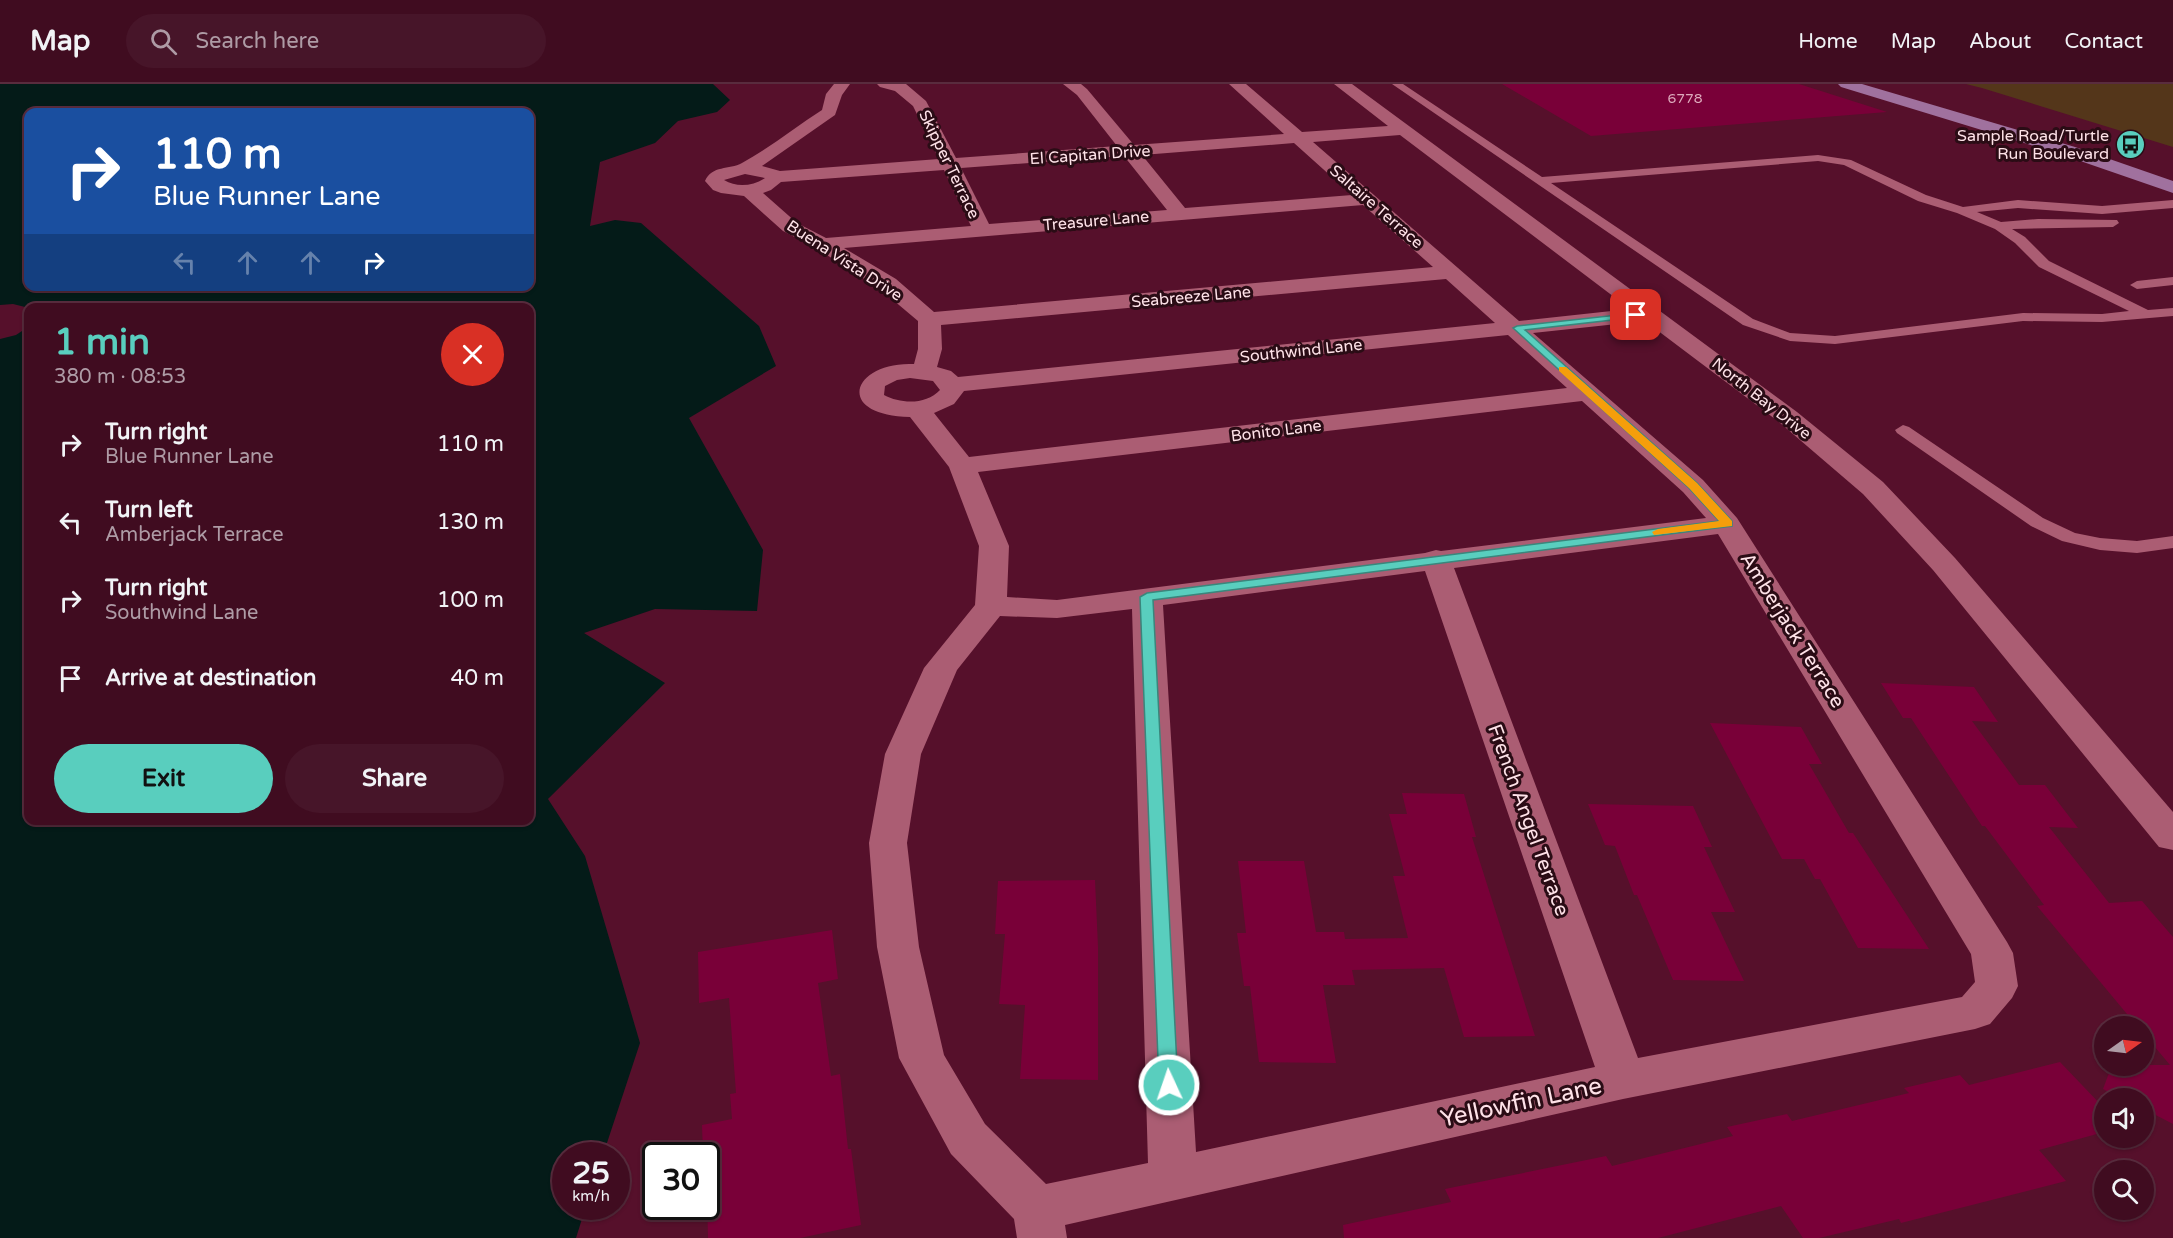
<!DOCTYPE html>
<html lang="en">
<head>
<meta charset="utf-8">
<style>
  :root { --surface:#400c20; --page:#471529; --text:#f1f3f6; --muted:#ae9ba5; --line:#592c3e; --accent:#59cebe }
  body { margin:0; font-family:"Varela Round",sans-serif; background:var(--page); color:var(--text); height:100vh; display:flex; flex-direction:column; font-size:22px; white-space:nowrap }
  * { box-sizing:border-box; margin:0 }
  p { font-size:20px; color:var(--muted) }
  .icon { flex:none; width:33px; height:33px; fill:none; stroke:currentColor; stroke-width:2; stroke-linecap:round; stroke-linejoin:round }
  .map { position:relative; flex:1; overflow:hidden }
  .details { position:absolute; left:24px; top:219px; width:510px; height:522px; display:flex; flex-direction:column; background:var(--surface); border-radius:12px; box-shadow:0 2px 4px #0004,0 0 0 2px var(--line) }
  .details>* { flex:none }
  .hud { position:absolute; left:24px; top:24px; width:510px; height:183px; border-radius:12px; box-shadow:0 2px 4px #0004,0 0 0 2px var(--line); background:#1a4fa0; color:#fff; overflow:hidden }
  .needle { width:39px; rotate:76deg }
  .fabs { position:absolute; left:2094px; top:932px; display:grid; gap:12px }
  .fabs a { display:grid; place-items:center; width:60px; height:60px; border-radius:50%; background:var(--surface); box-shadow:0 2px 4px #0004,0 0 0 2px var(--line); font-size:30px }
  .speed { position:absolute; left:552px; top:1058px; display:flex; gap:12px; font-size:30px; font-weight:700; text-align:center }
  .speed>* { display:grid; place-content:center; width:78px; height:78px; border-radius:50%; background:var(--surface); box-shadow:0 2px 4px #0004,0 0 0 2px var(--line); line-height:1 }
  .speed small { font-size:15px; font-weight:400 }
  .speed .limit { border:3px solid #111; border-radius:9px; background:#fff; color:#111 }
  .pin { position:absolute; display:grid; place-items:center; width:51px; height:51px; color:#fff; margin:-26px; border-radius:12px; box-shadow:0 3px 9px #0006 }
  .me { position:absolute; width:66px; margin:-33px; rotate:357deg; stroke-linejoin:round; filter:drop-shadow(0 0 4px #0008) }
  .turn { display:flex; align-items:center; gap:21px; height:126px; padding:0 30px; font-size:27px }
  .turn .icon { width:78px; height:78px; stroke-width:2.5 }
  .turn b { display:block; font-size:42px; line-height:51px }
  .lanes { display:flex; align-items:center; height:57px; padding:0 30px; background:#0003; justify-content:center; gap:30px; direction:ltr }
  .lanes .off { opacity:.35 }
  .round { display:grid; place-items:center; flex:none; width:63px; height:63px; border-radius:32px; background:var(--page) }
  .head { display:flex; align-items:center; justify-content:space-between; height:102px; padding:0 30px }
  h1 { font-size:36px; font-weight:800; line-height:45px; color:var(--accent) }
  .primary-button { display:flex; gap:12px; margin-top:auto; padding:12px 30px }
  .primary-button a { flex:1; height:69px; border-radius:36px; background:var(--accent); color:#111; font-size:24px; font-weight:800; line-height:69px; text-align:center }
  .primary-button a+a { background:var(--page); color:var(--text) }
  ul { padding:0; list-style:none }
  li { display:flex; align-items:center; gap:18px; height:78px; padding:0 30px }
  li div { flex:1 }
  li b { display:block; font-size:22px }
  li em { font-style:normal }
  header { display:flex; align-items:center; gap:36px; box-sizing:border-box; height:84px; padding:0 30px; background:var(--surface); border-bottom:2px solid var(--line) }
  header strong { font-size:28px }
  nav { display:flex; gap:33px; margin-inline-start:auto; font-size:21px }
  .search { width:420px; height:54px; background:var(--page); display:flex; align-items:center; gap:15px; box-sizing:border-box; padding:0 21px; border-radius:33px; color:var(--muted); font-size:22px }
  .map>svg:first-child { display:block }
  .green { fill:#54361a }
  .water { fill:#041b18; fill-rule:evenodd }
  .building { fill:#790038 }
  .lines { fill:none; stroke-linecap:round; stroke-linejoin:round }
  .lane { fill:#ab5d73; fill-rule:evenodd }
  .street { fill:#ab5d73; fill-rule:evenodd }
  .primary { fill:#a0719e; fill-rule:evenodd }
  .route { fill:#59cebe; stroke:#3a867c; stroke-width:1.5 }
  .slow { fill:#f59e0b }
  .labels { text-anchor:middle; stroke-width:6; stroke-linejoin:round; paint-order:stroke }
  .far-number-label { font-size:14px; fill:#ddaabc }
  .far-poi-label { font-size:16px; fill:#fee2e8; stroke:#2a0c15; text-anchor:end }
  .far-street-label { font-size:16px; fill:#fee2e8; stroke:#2a0c15 }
  .street-label { font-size:20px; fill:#fee2e8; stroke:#2a0c15 }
  .near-street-label { font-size:24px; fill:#fee2e8; stroke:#2a0c15 }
</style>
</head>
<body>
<header>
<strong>Map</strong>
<div class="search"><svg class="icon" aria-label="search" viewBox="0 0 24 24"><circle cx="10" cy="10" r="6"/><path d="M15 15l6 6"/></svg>Search here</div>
<nav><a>Home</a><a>Map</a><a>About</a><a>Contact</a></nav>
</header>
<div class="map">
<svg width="2173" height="1154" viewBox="0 0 2173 1154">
  <rect width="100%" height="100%" fill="#56102b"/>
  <path class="green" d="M1966 0H2173V63L1982 4Z"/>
  <path class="water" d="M0 0H713L730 16 717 28 678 37 655 59 600 78 590 142 615 136 641 139 759 242 776 282 689 334 763 466 757 527 655 525 584 549 665 599 548 715 585 772 640 959 603 1071H566V1122H586L576 1154H0V255L16 251 28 243V736H530V224H29L13 220 0 221ZM28 28H530V202H28Z"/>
  <path class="building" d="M1502 0H1799L1887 28 1591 52Z
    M1881 599 1974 603 1998 638 1972 637 2019 701H2045L2078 744 2049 743 2109 819 2142 817 2173 853V1040L2144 1025V1014H2121L2103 1005 2112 981H2170L2144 950V942H2137L2037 822 2044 821 1985 742H1982L1911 634H1903Z
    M1710 639 1801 643 1822 680H1809L1849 749H1853L1929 865 1858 864 1820 795H1815L1804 775H1782Z
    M1402 709 1464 710 1476 753H1472L1535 952 1464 953 1444 884 1352 886 1355 901H1323L1336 979 1259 978 1250 902H1244L1237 849H1246L1238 777H1304L1316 848H1344L1345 855 1408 854 1393 792H1405L1389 730H1407Z
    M1588 720 1693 722 1712 763H1704L1735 828H1711L1744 897 1673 896 1637 811H1634L1615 762 1605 761Z
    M1095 796 1098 863V996L1020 995 1025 921 999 920 1005 850H995L998 797Z
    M832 846 838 895 818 899 831 992 840 990 848 1065H851L861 1141 800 1154H708L706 1071H703L702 1041 732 1035 730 1010 736 1009 729 914 699 919 698 868Z
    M2060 978 2104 1024V1048L2039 1066 2066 1097 1901 1139 1899 1135 1819 1154H1803L1781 1122 1658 1154H1344L1343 1141 1451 1118 1445 1105 1606 1072 1612 1082 1733 1052 1727 1043 1787 1030 1792 1037 1909 1009 1904 1004 1960 991 1969 1001Z"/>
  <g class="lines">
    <path class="lane" d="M1392 0H1403L1542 93 1818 71 1851 76 1926 111 1963 123 2018 116 2102 122 2173 116V124L2102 130 2018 124 1977 128 2001 138 2038 135 2117 136 2119 139 2113 143 2012 145 2025 153 2049 177 2148 226 2173 224V232L2102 238 2023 237 1835 260 1790 257 1743 241ZM1818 77 1844 81 1918 117 1957 129 1995 145 2015 159 2039 183 2129 227 2102 230 2023 229 1835 252 1790 249 1753 235 1551 99Z
      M2173 193V201L2137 205 2130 201 2137 197Z
      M1903 341 1909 343 2043 434 2075 449 2100 454 2137 457 2173 452V464L2137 469 2100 466 2062 457 2031 442 1897 349 1895 346Z"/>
    <path class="street" d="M834 0H850L842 11 835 31 762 82 780 87 939 75 913 22 895 7 880 3 877 0H906L926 17 956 74 1117 62 1077 11 1063 0H1081L1087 5 1134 61 1284 50 1229 0H1246L1302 48 1388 42 1334 0H1352L1797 328 1883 398 1955 474 2173 728V766L2159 763 1933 486 1863 410 1779 338 1645 237 1533 249 1703 396 1737 434 2007 858 2013 869 2018 902 2012 914 1990 940 1975 945 1623 1015 1065 1141 1067 1154H1017L1014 1135 951 1070 899 974 877 863 869 759 885 670 924 584 975 521 979 462 949 383 910 333C832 331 853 277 914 280L918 265V237L880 205 816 164 783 147 744 112 721 109 713 106 705 97C712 81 729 86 742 79 770 64 795 43 822 26L826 10ZM1400 51 1630 225 1519 237 1313 58ZM1294 59 1352 111 1185 124 1142 71ZM1124 72 1167 126 989 140 961 84ZM944 86 971 142 826 154 797 139 763 109 771 106 781 98ZM745 90 765 94C753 102 737 104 724 96ZM1363 121 1433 183 934 228 896 195 844 164ZM1446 195 1495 239 958 293 951 287 937 283 942 265 941 241ZM1508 251 1567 304 969 373 934 329 954 320 964 307ZM910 294 933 297 940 306C926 321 901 320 884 311L885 302 897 296ZM1582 317 1683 408 1706 434 1441 467 1436 466 1425 469 1057 516 1007 513 1009 462 978 388ZM1718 450 1971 870 1975 898 1962 913 1638 974 1454 484ZM1425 487 1595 983 1196 1068 1163 521ZM1132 525 1148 1079 1046 1100 985 1040 944 971 919 863 907 759 921 670 957 586 1000 532 1057 534Z"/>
    <path class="primary" d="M1838 0H1862L2075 63 2173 97V109L2063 71 1841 3Z"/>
  </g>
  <path class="route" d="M1636 229 1640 231 1639 233 1525 246 1697 399 1732 437V442L1153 516 1178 1001 1176 1007 1169 1009 1162 1007 1159 1001 1140 513 1147 509 1719 437 1689 404 1513 244 1517 242Z"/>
  <path class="slow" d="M1559 283H1566L1697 399 1732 437V442L1654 451 1652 448 1658 445 1719 437 1689 404 1559 287Z"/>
  <defs>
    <symbol id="bus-disc" viewBox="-11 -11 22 22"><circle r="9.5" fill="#59cebe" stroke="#2a0c15"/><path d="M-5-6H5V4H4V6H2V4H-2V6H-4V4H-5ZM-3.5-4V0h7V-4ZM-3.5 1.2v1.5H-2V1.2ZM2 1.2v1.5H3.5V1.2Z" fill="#111"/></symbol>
  </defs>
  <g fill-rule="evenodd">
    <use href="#bus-disc" x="2114" y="44" width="33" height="33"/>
  </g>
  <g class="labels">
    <g class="far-number-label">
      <text x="1685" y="19">6778</text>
    </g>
    <g class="far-poi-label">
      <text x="2109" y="57">Sample Road/Turtle<tspan x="2109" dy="18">Run Boulevard</tspan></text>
    </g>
    <g class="far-street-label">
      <text transform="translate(1090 70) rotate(-4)" y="6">El Capitan Drive</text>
      <text transform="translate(950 80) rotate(64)" y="6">Skipper Terrace</text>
      <text transform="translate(1377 122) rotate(41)" y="6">Saltaire Terrace</text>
      <text transform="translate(1096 136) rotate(-5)" y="6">Treasure Lane</text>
      <text transform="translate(845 176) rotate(33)" y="6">Buena Vista Drive</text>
      <text transform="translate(1191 212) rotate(-5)" y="6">Seabreeze Lane</text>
      <text transform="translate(1301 266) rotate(-6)" y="6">Southwind Lane</text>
      <text transform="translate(1762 314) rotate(38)" y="6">North Bay Drive</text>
      <text transform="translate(1276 346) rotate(-7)" y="6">Bonito Lane</text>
    </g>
    <g class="street-label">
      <text transform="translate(1793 546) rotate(58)" y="7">Amberjack Terrace</text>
      <text transform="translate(1529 736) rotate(70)" y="7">French Angel Terrace</text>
    </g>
    <g class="near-street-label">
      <text transform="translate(1521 1018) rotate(-12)" y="8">Yellowfin Lane</text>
    </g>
  </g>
</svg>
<div class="fabs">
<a><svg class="needle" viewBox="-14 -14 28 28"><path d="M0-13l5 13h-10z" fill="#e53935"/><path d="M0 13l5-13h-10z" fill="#ae9ba5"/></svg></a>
<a><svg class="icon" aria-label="sound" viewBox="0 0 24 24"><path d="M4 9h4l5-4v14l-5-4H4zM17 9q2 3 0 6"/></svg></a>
<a><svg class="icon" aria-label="search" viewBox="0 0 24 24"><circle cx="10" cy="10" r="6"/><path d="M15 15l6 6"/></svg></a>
</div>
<div class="speed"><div>25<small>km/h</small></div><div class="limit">30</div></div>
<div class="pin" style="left:1636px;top:231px;background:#d93025"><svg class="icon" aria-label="arrive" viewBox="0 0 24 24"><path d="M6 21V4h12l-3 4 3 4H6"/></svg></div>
<svg class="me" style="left:1169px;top:1001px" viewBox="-20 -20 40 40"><circle r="17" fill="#59cebe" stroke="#fff" stroke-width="3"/><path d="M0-11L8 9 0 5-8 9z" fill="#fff"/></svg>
<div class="hud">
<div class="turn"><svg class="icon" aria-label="right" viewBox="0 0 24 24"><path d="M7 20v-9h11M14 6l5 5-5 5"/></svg><div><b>110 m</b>Blue Runner Lane</div></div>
<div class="lanes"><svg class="icon off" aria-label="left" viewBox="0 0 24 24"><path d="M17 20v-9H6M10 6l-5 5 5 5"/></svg><svg class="icon off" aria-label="ahead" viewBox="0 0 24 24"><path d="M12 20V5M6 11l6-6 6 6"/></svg><svg class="icon off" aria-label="ahead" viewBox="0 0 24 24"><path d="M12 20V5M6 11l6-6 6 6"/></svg><svg class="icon" aria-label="right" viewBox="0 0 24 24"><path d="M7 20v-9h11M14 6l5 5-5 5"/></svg></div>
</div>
<section class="details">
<div class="head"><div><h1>1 min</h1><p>380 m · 08:53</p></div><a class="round" style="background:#d93025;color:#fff"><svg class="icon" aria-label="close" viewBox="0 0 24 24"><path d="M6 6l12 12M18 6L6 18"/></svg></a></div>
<ul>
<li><svg class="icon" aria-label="right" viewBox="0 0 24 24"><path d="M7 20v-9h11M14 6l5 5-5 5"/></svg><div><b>Turn right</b><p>Blue Runner Lane</p></div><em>110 m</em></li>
<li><svg class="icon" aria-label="left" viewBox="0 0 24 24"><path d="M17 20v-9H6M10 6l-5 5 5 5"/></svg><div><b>Turn left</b><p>Amberjack Terrace</p></div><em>130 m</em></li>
<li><svg class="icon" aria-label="right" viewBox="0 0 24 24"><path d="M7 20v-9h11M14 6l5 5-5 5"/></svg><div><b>Turn right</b><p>Southwind Lane</p></div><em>100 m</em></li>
<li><svg class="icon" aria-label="arrive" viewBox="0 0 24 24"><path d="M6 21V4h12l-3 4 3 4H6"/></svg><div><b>Arrive at destination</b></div><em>40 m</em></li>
</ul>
<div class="primary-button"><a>Exit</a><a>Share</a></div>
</section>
</div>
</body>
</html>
